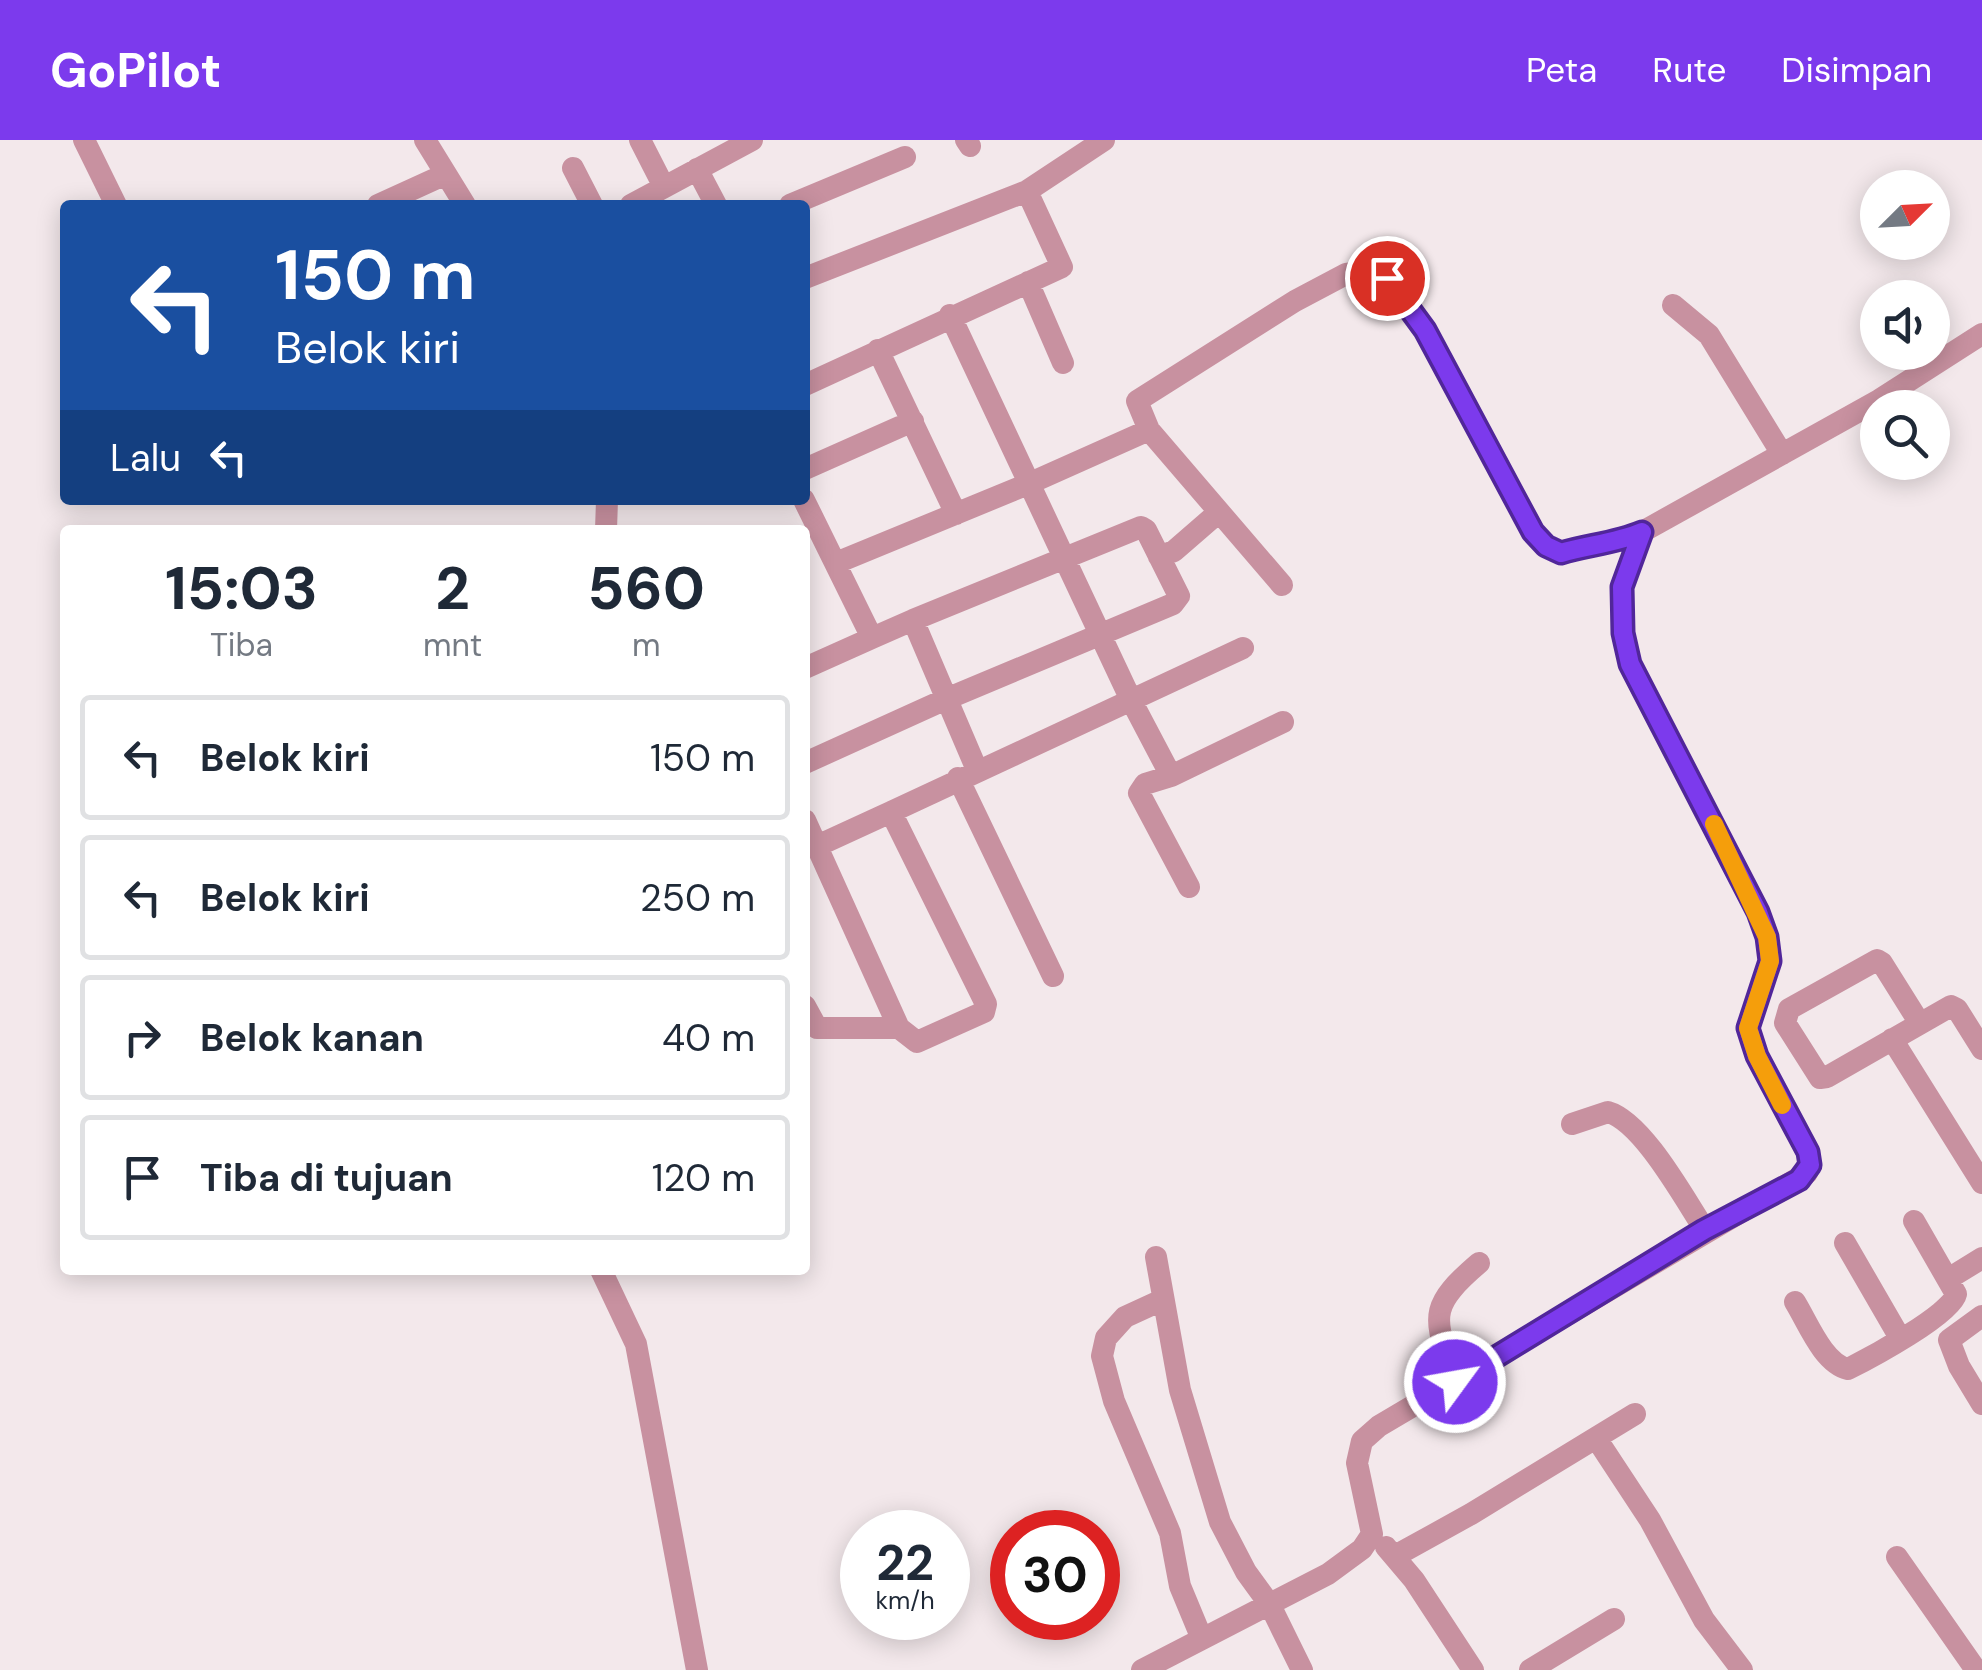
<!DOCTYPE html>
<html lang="id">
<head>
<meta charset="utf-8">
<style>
  :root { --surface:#fff; --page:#f2f2f3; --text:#1f2937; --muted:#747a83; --line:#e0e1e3; --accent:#7c3aed }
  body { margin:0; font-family:"DM Sans",sans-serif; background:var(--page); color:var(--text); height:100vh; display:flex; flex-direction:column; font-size:38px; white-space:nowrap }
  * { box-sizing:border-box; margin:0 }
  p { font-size:32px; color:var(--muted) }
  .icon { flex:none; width:55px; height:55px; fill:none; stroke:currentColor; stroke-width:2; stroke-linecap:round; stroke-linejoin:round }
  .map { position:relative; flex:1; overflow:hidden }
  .side { position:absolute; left:60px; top:385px; width:750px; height:750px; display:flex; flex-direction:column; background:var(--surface); border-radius:10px; box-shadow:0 5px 25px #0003 }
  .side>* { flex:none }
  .hud { position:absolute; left:60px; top:60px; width:750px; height:305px; border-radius:10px; box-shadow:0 5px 25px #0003; background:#1a4fa0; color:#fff; overflow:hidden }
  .needle { width:65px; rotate:66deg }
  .controls { position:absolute; left:1860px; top:30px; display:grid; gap:20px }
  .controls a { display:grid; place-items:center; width:90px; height:90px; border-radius:50%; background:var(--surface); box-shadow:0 5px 25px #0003; font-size:50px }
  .speed { position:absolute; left:840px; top:1370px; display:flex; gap:20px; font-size:50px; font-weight:700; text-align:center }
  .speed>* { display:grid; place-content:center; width:130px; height:130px; border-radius:50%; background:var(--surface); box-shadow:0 5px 25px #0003; line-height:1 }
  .speed small { font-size:25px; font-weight:400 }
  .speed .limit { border:15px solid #d22; background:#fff; color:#111 }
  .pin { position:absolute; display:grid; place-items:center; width:85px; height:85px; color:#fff; margin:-42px; border:5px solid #fff; border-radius:50%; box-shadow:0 2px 10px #0007 }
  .me { position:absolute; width:110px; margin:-55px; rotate:58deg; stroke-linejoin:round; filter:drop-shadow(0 0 8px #0008) }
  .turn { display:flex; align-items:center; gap:35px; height:210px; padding:0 50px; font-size:45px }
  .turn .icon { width:130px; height:130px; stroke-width:2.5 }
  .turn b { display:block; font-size:70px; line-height:85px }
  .then { display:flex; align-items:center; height:95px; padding:0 50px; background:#0003; gap:20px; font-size:38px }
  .eta { display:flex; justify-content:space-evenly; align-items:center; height:170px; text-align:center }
  .eta b { font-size:60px; font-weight:700; line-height:70px }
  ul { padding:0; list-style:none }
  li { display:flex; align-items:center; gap:30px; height:125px; margin:0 20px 15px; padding:0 30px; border:5px solid var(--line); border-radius:10px }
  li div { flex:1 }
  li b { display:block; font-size:38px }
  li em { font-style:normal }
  header { display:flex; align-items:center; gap:60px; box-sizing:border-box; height:140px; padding:0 50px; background:var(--accent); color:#fff }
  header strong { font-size:48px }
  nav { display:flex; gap:55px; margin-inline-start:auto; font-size:35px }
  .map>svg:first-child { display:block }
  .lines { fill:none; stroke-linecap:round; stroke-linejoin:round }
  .minor { stroke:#c891a0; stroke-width:22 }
  .route-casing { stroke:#51269a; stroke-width:25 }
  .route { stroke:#7c3aed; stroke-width:18 }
  .slow { stroke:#f59e0b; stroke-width:18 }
</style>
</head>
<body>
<header>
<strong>GoPilot</strong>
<nav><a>Peta</a><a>Rute</a><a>Disimpan</a></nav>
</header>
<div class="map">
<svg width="1982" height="1530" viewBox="0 0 1982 1530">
  <rect width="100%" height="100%" fill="#f3e8eb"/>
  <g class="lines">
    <path class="minor" d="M84 0 116 65
      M425 0 465 65
      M640 0 664 47
      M966 0 970 6
      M573 28 592 65
      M697 29 716 65
      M378 65 446 34
      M631 65 752 0
      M790 65 905 17
      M805 138 1027 51 1104 0
      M1028 142 1063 223
      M1673 165 1709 195 1782 314
      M950 175 1131 560 1171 636 1145 644 1139 653 1189 747
      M878 210 956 374
      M805 245 1062 127 1027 51
      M1149 290 1137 261 1295 161 1346 134 1369 131 1387 138 1425 189 1533 392 1547 407 1561 413C1588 405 1616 403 1642 392
      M805 329 913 281
      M804 360 872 498 913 480 977 630
      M606 390 607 360
      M1159 417 1174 411 1219 372
      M836 423 1028 344 1149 290 1282 445
      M805 528 872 498
      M805 623 944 560 1173 464 1179 456 1146 390 1141 387 913 480
      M1171 636 1283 582
      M958 638 1053 836
      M805 680 899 888
      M817 706 891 672
      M805 866 817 888H899L917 902 984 872 986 864 891 672 1243 508
      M1919 882 1882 823 1877 820 1789 869 1785 883 1820 938 1827 937 1951 866 1957 869 1982 909
      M1892 899 1982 1043
      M1572 984 1608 972C1643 982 1685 1060 1705 1090
      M1845 1103 1900 1198
      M1156 1117 1180 1250 1220 1382 1246 1432 1270 1465 1302 1530
      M601 1130 636 1204 697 1530
      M1948 1139 1982 1118
      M1162 1160 1125 1177 1106 1198 1102 1216 1114 1261 1170 1393 1180 1446 1202 1499
      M1795 1162C1808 1183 1823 1223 1848 1229 1870 1218 1952 1174 1956 1154L1914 1081
      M1982 1176 1949 1200 1959 1226 1982 1264
      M1455 1243C1436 1178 1424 1170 1479 1123
      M1596 1298 1650 1380 1704 1480 1742 1530
      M1386 1407 1414 1440 1473 1530
      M1395 1416 1471 1374 1635 1274
      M1897 1417 1976 1530
      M1142 1530 1328 1434 1362 1409 1372 1394 1357 1323 1362 1301 1379 1286 1807 1033 1810 1025 1808 1012 1757 916 1748 888 1770 821 1767 797 1758 772 1630 524 1623 493 1622 447 1642 392 1879 260 1982 194
      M1530 1530 1614 1479"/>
  </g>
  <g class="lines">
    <defs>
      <path id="route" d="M1387 138 1425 190 1533 392 1546 406 1561 413C1588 405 1616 403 1642 392L1622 447 1623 493 1630 524 1758 772 1767 797 1770 821 1748 888 1757 916 1808 1012 1810 1025 1799 1040 1704 1090 1455 1242"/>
    </defs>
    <use href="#route" class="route-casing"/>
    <use href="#route" class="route"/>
    <path class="slow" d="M1714 684 1767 797 1770 821 1748 888 1757 916 1782 965"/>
  </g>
</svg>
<div class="controls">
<a><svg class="needle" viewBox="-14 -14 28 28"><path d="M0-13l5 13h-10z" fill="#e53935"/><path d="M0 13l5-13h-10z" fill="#747a83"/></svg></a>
<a><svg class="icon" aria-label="sound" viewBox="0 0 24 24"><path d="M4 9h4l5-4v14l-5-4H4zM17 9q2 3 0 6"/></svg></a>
<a><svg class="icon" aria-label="search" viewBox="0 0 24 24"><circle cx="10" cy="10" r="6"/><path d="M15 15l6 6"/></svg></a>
</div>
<div class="speed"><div>22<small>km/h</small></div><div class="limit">30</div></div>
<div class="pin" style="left:1387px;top:138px;background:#d93025"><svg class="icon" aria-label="arrive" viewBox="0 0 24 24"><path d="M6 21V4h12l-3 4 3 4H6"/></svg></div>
<svg class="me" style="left:1455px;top:1242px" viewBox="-20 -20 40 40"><circle r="17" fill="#7c3aed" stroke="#fff" stroke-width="3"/><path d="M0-11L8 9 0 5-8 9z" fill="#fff"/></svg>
<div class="hud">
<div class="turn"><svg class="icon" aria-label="left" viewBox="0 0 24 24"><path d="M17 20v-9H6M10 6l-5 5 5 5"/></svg><div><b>150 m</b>Belok kiri</div></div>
<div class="then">Lalu<svg class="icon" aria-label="left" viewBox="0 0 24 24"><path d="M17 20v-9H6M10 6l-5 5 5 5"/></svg></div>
</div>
<section class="side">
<div class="eta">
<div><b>15:03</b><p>Tiba</p></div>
<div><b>2</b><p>mnt</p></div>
<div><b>560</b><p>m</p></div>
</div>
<ul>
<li><svg class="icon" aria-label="left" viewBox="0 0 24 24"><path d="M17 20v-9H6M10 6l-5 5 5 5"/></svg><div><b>Belok kiri</b></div><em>150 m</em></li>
<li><svg class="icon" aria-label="left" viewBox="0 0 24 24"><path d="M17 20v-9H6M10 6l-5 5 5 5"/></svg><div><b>Belok kiri</b></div><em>250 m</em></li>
<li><svg class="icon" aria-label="right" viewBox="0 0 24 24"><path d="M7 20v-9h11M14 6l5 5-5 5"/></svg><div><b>Belok kanan</b></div><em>40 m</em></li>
<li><svg class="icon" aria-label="arrive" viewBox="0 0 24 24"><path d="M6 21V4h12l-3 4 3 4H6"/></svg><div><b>Tiba di tujuan</b></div><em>120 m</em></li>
</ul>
</section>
</div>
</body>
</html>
